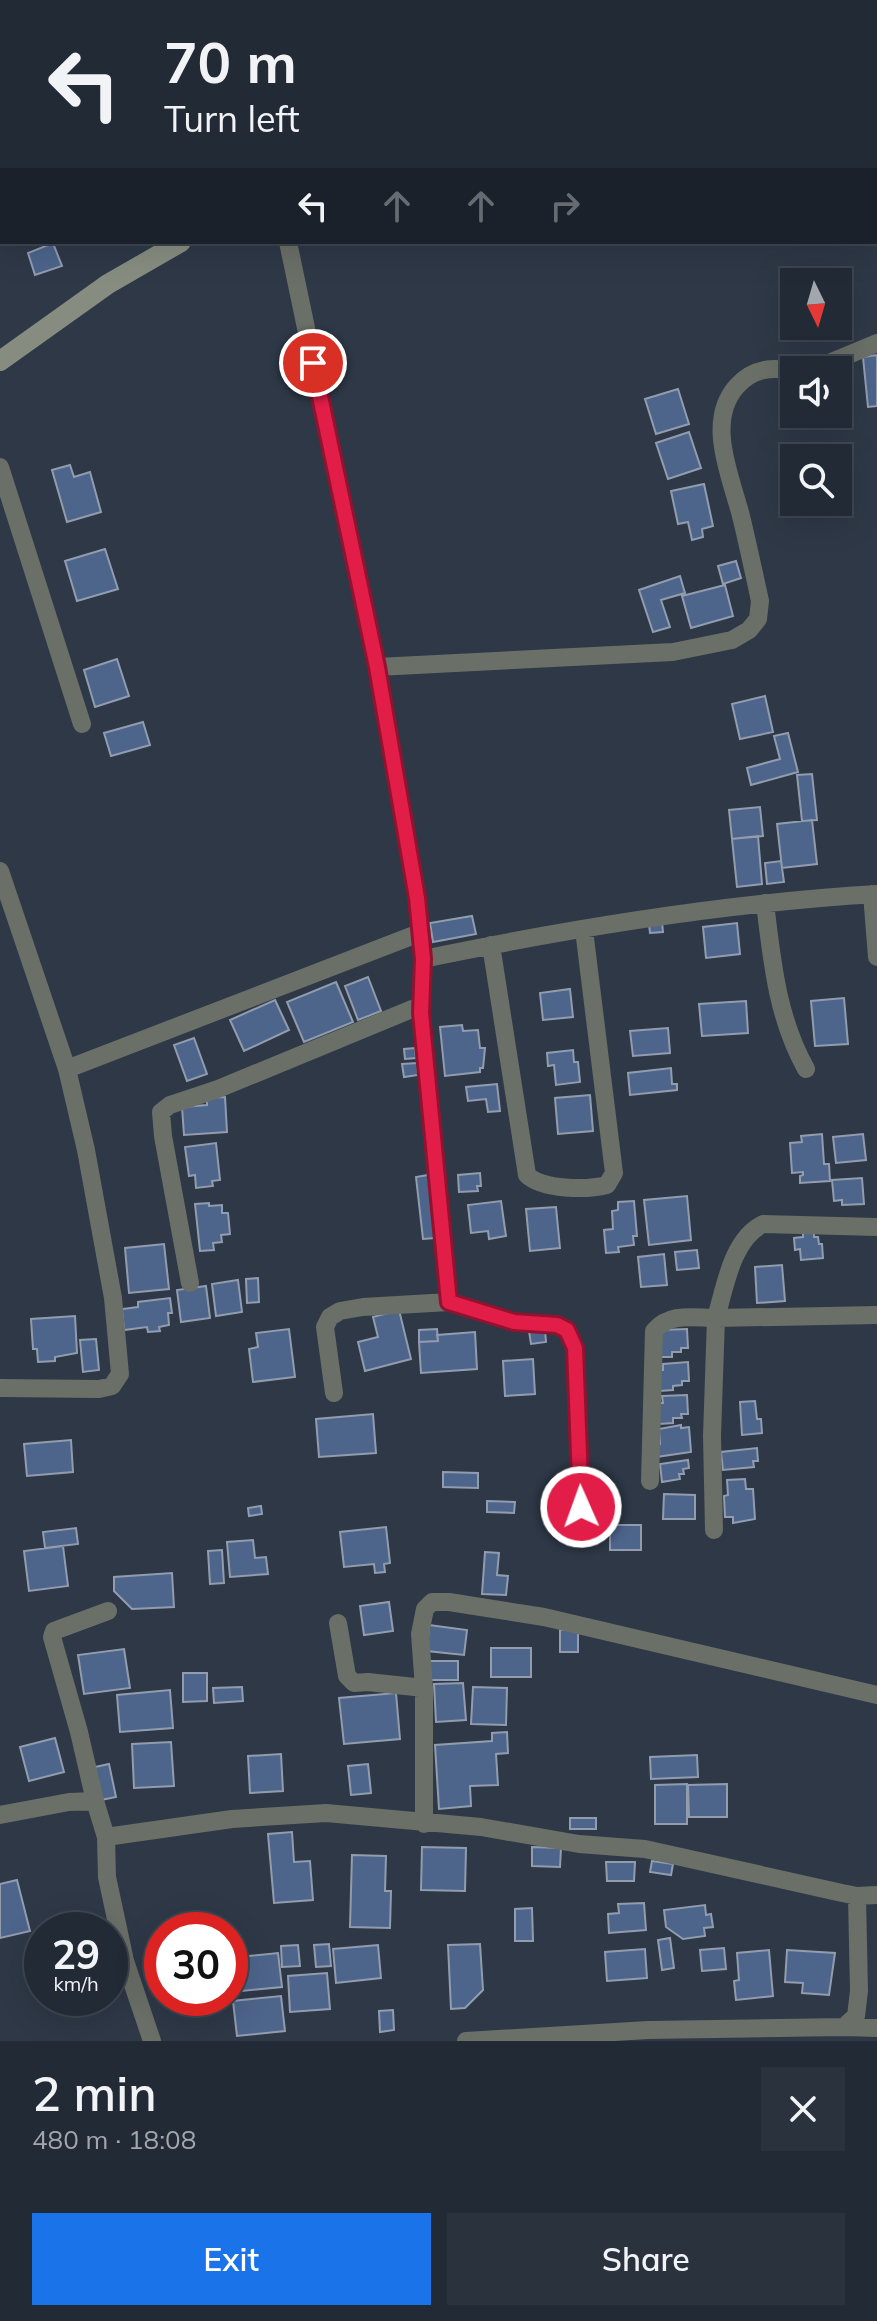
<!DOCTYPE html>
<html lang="en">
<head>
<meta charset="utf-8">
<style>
  :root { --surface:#222a35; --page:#2a323d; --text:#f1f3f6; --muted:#a2a7ad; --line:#3f4650; --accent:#1a73e8 }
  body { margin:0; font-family:Mulish,sans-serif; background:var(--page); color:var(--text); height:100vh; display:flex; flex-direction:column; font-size:30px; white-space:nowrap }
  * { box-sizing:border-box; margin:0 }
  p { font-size:26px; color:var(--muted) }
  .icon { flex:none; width:44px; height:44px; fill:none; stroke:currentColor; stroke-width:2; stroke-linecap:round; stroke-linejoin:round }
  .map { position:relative; height:2041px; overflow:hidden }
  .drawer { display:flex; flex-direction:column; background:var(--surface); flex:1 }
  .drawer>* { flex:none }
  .top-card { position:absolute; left:0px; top:0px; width:878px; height:244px; box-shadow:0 8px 32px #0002,0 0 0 2px var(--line); background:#222a35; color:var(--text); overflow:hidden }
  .needle { width:52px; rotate:175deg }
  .tools { position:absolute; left:780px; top:268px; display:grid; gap:16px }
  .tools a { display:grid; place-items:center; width:72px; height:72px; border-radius:0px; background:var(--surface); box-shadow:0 8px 32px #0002,0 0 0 2px var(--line); font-size:40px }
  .speed { position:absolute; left:24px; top:1912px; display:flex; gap:16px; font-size:40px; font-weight:700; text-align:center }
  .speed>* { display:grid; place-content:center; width:104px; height:104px; border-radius:50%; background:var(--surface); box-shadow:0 8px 32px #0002,0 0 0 2px var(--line); line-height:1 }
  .speed small { font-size:20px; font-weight:400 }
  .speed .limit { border:12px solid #d22; background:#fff; color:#111 }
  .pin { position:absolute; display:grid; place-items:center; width:68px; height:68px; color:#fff; margin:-34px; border:4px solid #fff; border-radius:50%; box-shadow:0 2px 8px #0007 }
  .me { position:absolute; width:88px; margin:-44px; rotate:358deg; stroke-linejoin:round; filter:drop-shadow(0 0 6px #0008) }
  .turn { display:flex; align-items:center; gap:28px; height:168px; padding:0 32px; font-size:36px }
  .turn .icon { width:104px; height:104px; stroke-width:2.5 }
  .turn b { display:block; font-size:56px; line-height:68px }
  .lanes { display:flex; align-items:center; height:76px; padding:0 32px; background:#0003; justify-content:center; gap:40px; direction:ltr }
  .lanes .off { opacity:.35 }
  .round { display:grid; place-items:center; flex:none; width:84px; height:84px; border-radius:0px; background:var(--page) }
  .overview { display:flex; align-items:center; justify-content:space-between; height:136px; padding:0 32px }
  h1 { font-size:48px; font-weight:600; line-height:60px }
  .cta { display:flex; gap:16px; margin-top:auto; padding:16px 32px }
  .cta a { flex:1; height:92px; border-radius:0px; background:var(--accent); color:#fff; font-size:32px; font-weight:600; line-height:92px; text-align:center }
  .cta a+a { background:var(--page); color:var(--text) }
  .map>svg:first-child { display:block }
  .building { fill:#4d648b; stroke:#919caf; stroke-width:2 }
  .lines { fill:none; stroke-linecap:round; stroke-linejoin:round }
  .minor { stroke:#6a6f67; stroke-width:18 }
  .secondary { stroke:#868d80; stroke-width:20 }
  .route-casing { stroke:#92132f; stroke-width:20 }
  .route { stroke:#e11d48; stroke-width:14 }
</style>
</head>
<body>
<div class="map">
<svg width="877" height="2041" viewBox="0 0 877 2041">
  <rect width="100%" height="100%" fill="#2e3847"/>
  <path class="building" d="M277 0H308V2H277Z
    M334 0H382L383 2H334Z
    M53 243 62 266 35 275 28 253Z
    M877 355V406L868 407 863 357Z
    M678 389 689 424 656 434 645 399Z
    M689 432 701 468 668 479 656 443Z
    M70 465 74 477 90 472 101 512 67 522 52 470Z
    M704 484 713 526 702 529 703 537 692 540 688 522 678 524 671 491Z
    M105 549 118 589 77 601 65 561Z
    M736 561 741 578 723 584 718 566Z
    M680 576 685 593 661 600 670 627 653 632 639 590Z
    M725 585 733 616 691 628 682 596Z
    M117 659 129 696 95 707 84 670Z
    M765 696 773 732 740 739 732 704Z
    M143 722 150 745 111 756 104 733Z
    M788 733 798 772 751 785 747 768 780 759 774 736Z
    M812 774 817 820 802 821 797 775Z
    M760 807 763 836 732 839 729 810Z
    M812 820 817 864 782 868 777 824Z
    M758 836 762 884 737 887 732 839Z
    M781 861 784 882 767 884 765 863Z
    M472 916 476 934 433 942 430 923Z
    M662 922 663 932 650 933 649 924Z
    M737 923 740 954 706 958 703 927Z
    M368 977 381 1011 358 1020 345 986Z
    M336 982 353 1022 304 1042 287 1002Z
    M570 989 573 1017 543 1020 540 993Z
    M844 998 848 1044 815 1046 811 1001Z
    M275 1000 289 1030 244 1051 230 1020Z
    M746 1001 748 1033 702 1036 699 1004Z
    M462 1025 463 1031 478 1030 480 1048H485L483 1068H480V1072L445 1076 440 1027Z
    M668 1028 670 1053 633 1056 630 1031Z
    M194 1038 207 1074 187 1081 174 1045Z
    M415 1048 416 1058 405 1059 404 1049Z
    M573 1050 574 1062H578L580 1082 556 1085 554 1065 548 1066 547 1053Z
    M417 1063 418 1075 404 1077 402 1064Z
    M671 1068 672 1084H677V1090L630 1095 628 1073Z
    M497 1084 500 1111 488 1112 486 1099 468 1101 466 1087Z
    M590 1095 593 1131 558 1134 555 1098Z
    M225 1097 227 1132 184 1135 182 1107 207 1105V1098Z
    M822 1134 824 1164H829L830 1181 800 1183V1176L803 1175V1172L792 1173 790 1143 802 1142 801 1136Z
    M863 1134 866 1160 836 1163 833 1137Z
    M216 1143 220 1180 212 1181 213 1186 196 1188 195 1175 189 1176 185 1147Z
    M480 1173 481 1186H477L478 1191 459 1192 458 1175Z
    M428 1175 435 1238 423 1239 416 1177Z
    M862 1178 864 1204 842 1205V1200L834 1201 832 1180Z
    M687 1196 691 1240 649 1245 644 1200Z
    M501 1201 506 1236 489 1239 488 1231 471 1233 468 1205Z
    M634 1201 637 1236H633L634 1245 618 1247 619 1252 606 1253 604 1230 613 1229 612 1211 618 1210V1202Z
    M209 1203V1206L222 1205V1213H228L230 1234 221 1235 222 1242 213 1243 214 1250 200 1251 195 1204Z
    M556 1207 560 1248 530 1251 526 1209Z
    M814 1231V1237H818L819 1244H822L823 1258 801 1260 800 1249 795 1250 794 1238 803 1237V1232Z
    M164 1244 169 1289 129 1293 125 1248Z
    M697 1250 699 1268 677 1270 675 1252Z
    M664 1254 667 1285 641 1287 638 1257Z
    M782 1265 785 1301 757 1303 755 1267Z
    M258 1278 259 1302 247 1303 246 1279Z
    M238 1280 242 1312 216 1316 212 1284Z
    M206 1286 210 1318 181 1322 177 1290Z
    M170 1298 172 1313H168L169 1325 159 1327 160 1331 148 1332 147 1327 124 1330 122 1309 138 1307V1302Z
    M399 1310 411 1359 365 1371 358 1342 378 1337 373 1317Z
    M75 1316 77 1353 55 1357V1361L38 1362 37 1349H33L31 1319Z
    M289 1329 295 1377 253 1382 249 1349 258 1347 256 1333Z
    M437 1329 438 1341 419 1342V1330Z
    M687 1329 688 1348H681V1352H672V1357H659L662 1330Z
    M545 1330 546 1342 531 1344 529 1331Z
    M475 1332 477 1369 421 1373 419 1342 438 1341 437 1335Z
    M96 1339 99 1370 83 1372 80 1340Z
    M533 1359 535 1394 505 1396 503 1361Z
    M688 1362 689 1381H682V1385L673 1386V1390L660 1391 659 1370H663V1364Z
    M687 1395 688 1414H681L682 1418H673V1423L659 1424 658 1403H663L662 1396Z
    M755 1401 757 1419H761L762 1433 742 1435 740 1402Z
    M373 1414 376 1453 319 1457 316 1419Z
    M681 1425V1428L689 1427 691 1452 656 1457 655 1444H660L659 1429Z
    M71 1440 73 1472 27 1476 24 1444Z
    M757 1448 758 1461H753L754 1467 723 1470 721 1452Z
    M688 1460 689 1468 683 1469 684 1474H679L680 1479 662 1482 660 1464Z
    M443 1472 478 1473V1488L443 1487Z
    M745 1479 746 1489H753L755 1519 733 1523V1517H725L724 1496 728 1495 727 1480Z
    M603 1488 604 1497 597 1498 598 1511 589 1512 587 1489Z
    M664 1494 695 1495V1519H663Z
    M487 1501 515 1502 514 1513 487 1512Z
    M261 1506 262 1514 249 1516 248 1508Z
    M610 1525H641V1550H610Z
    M386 1527 390 1563 384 1564 385 1572 375 1573 374 1564 344 1567 340 1532Z
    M76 1528 78 1544 45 1548 43 1532Z
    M253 1540 255 1558 266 1557 268 1574 230 1577 227 1542Z
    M63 1546 68 1586 29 1591 24 1551Z
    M222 1550 224 1583 210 1584 208 1551Z
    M485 1552 499 1553 497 1575 508 1576 506 1595 482 1594Z
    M172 1573 174 1607 132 1609 114 1591V1577Z
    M389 1602 393 1631 364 1635 360 1606Z
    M429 1625 467 1630 464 1655 427 1651Z
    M560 1630H578V1652H560Z
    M491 1648H531V1677H491Z
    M124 1649 130 1688 84 1694 78 1655Z
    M430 1661H458V1680H430Z
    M183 1673H207V1701L183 1702Z
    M463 1683 466 1720 436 1722 434 1684Z
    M242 1687 243 1701 214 1703 213 1688Z
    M473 1687 507 1688 506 1725 471 1724Z
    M170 1690 173 1728 120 1732 117 1695Z
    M396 1693 400 1739 344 1744 339 1698Z
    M507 1732 508 1753 496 1754 498 1785 470 1786 471 1806 439 1809 435 1745 492 1741V1733Z
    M55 1738 64 1772 29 1781 20 1747Z
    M171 1742 174 1786 134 1788 132 1744Z
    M281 1754 283 1791 250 1793 248 1756Z
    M697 1755 698 1777 651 1779 650 1757Z
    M109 1764 116 1797 101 1800 95 1767Z
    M368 1764 371 1793 351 1795 348 1766Z
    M687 1784V1824H655V1785Z
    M727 1784V1817H689L688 1785Z
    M570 1818H596V1829H570Z
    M292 1832 294 1862 310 1861 313 1900 274 1903 268 1834Z
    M422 1847 466 1848 465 1891 421 1890Z
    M532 1847 561 1848 560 1867 532 1866Z
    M352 1855 386 1856 385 1891H391L390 1928 350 1927Z
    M652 1861 673 1864 671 1875 650 1872Z
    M606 1862H635L634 1881H607Z
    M17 1880 30 1931 0 1938V1884Z
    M644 1903 646 1930 609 1933 608 1914 619 1913 618 1904Z
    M705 1905 706 1915 711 1914 713 1927 704 1928 705 1936 683 1939 666 1927 664 1910Z
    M532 1908 533 1941H515V1909Z
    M670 1938 674 1968 662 1970 658 1940Z
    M329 1944 331 1966 316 1967 314 1945Z
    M480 1944 483 1990 465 2008 451 2009 448 1945Z
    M298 1945 300 1966 282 1967 281 1946Z
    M378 1945 381 1978 336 1983 333 1949Z
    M724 1948 726 1969 702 1971 700 1950Z
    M645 1949 647 1978 607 1981 605 1952Z
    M162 1950V1986H158L154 1951Z
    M769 1950 773 1996 736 2000 734 1981 739 1980 737 1953Z
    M787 1950 835 1953 829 1995 802 1993 803 1983 785 1982Z
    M278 1953 282 1987 232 1992 230 1958Z
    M327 1973 330 2009 290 2012 288 1976Z
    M281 1996 285 2031 237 2036 233 2001Z
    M393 2010 394 2030 380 2032 379 2011Z"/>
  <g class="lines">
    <path class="minor" d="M529 0 530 2
      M778 0V2
      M866 0V2
      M876 53 877 57
      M0 84 2 88
      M876 195 877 202
      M288 242 377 667 417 898 423 959C572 928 725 903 877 894
      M812 370 877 343
      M0 467 82 724
      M377 667 673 652 732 640 749 630 758 619 760 601C754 573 748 545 741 516 731 477 705 421 737 386 753 368 772 367 794 371
      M0 871 67 1069 86 1150 113 1298 120 1374 112 1386 99 1389 0 1388
      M872 894 877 957
      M765 903C772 961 777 1017 806 1069
      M491 945 527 1175C543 1190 587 1190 607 1185L614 1173 584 930
      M423 959 421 1013 449 1302 514 1322 557 1325 567 1330 575 1348 581 1507
      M67 1069 422 932
      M190 1283 163 1136 161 1112 170 1105 218 1089 412 1009 421 1013
      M334 1393 325 1327 330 1317 340 1311 363 1307 449 1302
      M650 1481 654 1331C670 1312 694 1318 716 1318 725 1287 732 1239 763 1224L877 1227
      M714 1530 712 1436 716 1318 877 1315
      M338 1623 347 1676 354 1683 368 1682 424 1688
      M95 1801 79 1732 52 1637 54 1631 108 1611
      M0 1815 69 1802 95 1801 106 1837 107 1877 125 1961 152 2041
      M424 1824V1688L420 1634 425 1609 432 1602H449L544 1617 877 1695
      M106 1837 232 1819 326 1813 481 1827 579 1844 645 1849 842 1893 857 1896 877 1895
      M844 2027 877 2028
      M466 2041 648 2030 844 2027 856 2016 859 1991 857 1896"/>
    <path class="secondary" d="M876 117H877
      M0 361 108 284 181 242"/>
  </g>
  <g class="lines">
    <defs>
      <path id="route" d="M313 363 377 667 417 898 423 959 421 1013 449 1302 514 1322 557 1325 567 1330 575 1348 581 1507"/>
    </defs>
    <use href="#route" class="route-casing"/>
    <use href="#route" class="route"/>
  </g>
</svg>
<div class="tools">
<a><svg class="needle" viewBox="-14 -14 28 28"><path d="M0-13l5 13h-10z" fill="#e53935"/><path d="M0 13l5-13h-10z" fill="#a2a7ad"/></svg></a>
<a><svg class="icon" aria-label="sound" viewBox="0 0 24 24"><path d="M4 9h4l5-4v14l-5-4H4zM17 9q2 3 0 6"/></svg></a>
<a><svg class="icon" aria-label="search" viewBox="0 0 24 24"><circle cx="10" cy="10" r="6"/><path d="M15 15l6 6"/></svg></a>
</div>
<div class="speed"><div>29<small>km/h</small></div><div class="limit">30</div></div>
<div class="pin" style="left:313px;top:363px;background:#d93025"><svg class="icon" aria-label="arrive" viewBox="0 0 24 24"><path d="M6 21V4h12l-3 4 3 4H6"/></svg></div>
<svg class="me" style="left:581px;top:1507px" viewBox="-20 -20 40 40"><circle r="17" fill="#e11d48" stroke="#fff" stroke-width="3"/><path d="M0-11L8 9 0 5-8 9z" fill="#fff"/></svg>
<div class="top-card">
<div class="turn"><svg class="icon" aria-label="left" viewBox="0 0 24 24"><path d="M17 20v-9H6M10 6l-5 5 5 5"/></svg><div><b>70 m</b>Turn left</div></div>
<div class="lanes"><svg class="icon" aria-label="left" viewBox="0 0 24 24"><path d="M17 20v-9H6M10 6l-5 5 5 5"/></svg><svg class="icon off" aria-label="ahead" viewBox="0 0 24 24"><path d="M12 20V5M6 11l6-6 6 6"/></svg><svg class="icon off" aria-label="ahead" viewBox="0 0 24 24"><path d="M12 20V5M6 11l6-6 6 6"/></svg><svg class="icon off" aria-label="right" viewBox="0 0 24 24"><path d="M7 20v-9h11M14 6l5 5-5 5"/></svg></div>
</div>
</div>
<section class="drawer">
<div class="overview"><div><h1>2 min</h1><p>480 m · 18:08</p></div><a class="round"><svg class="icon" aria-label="close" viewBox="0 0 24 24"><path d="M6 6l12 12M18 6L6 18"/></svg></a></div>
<div class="cta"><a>Exit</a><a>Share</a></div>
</section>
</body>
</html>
